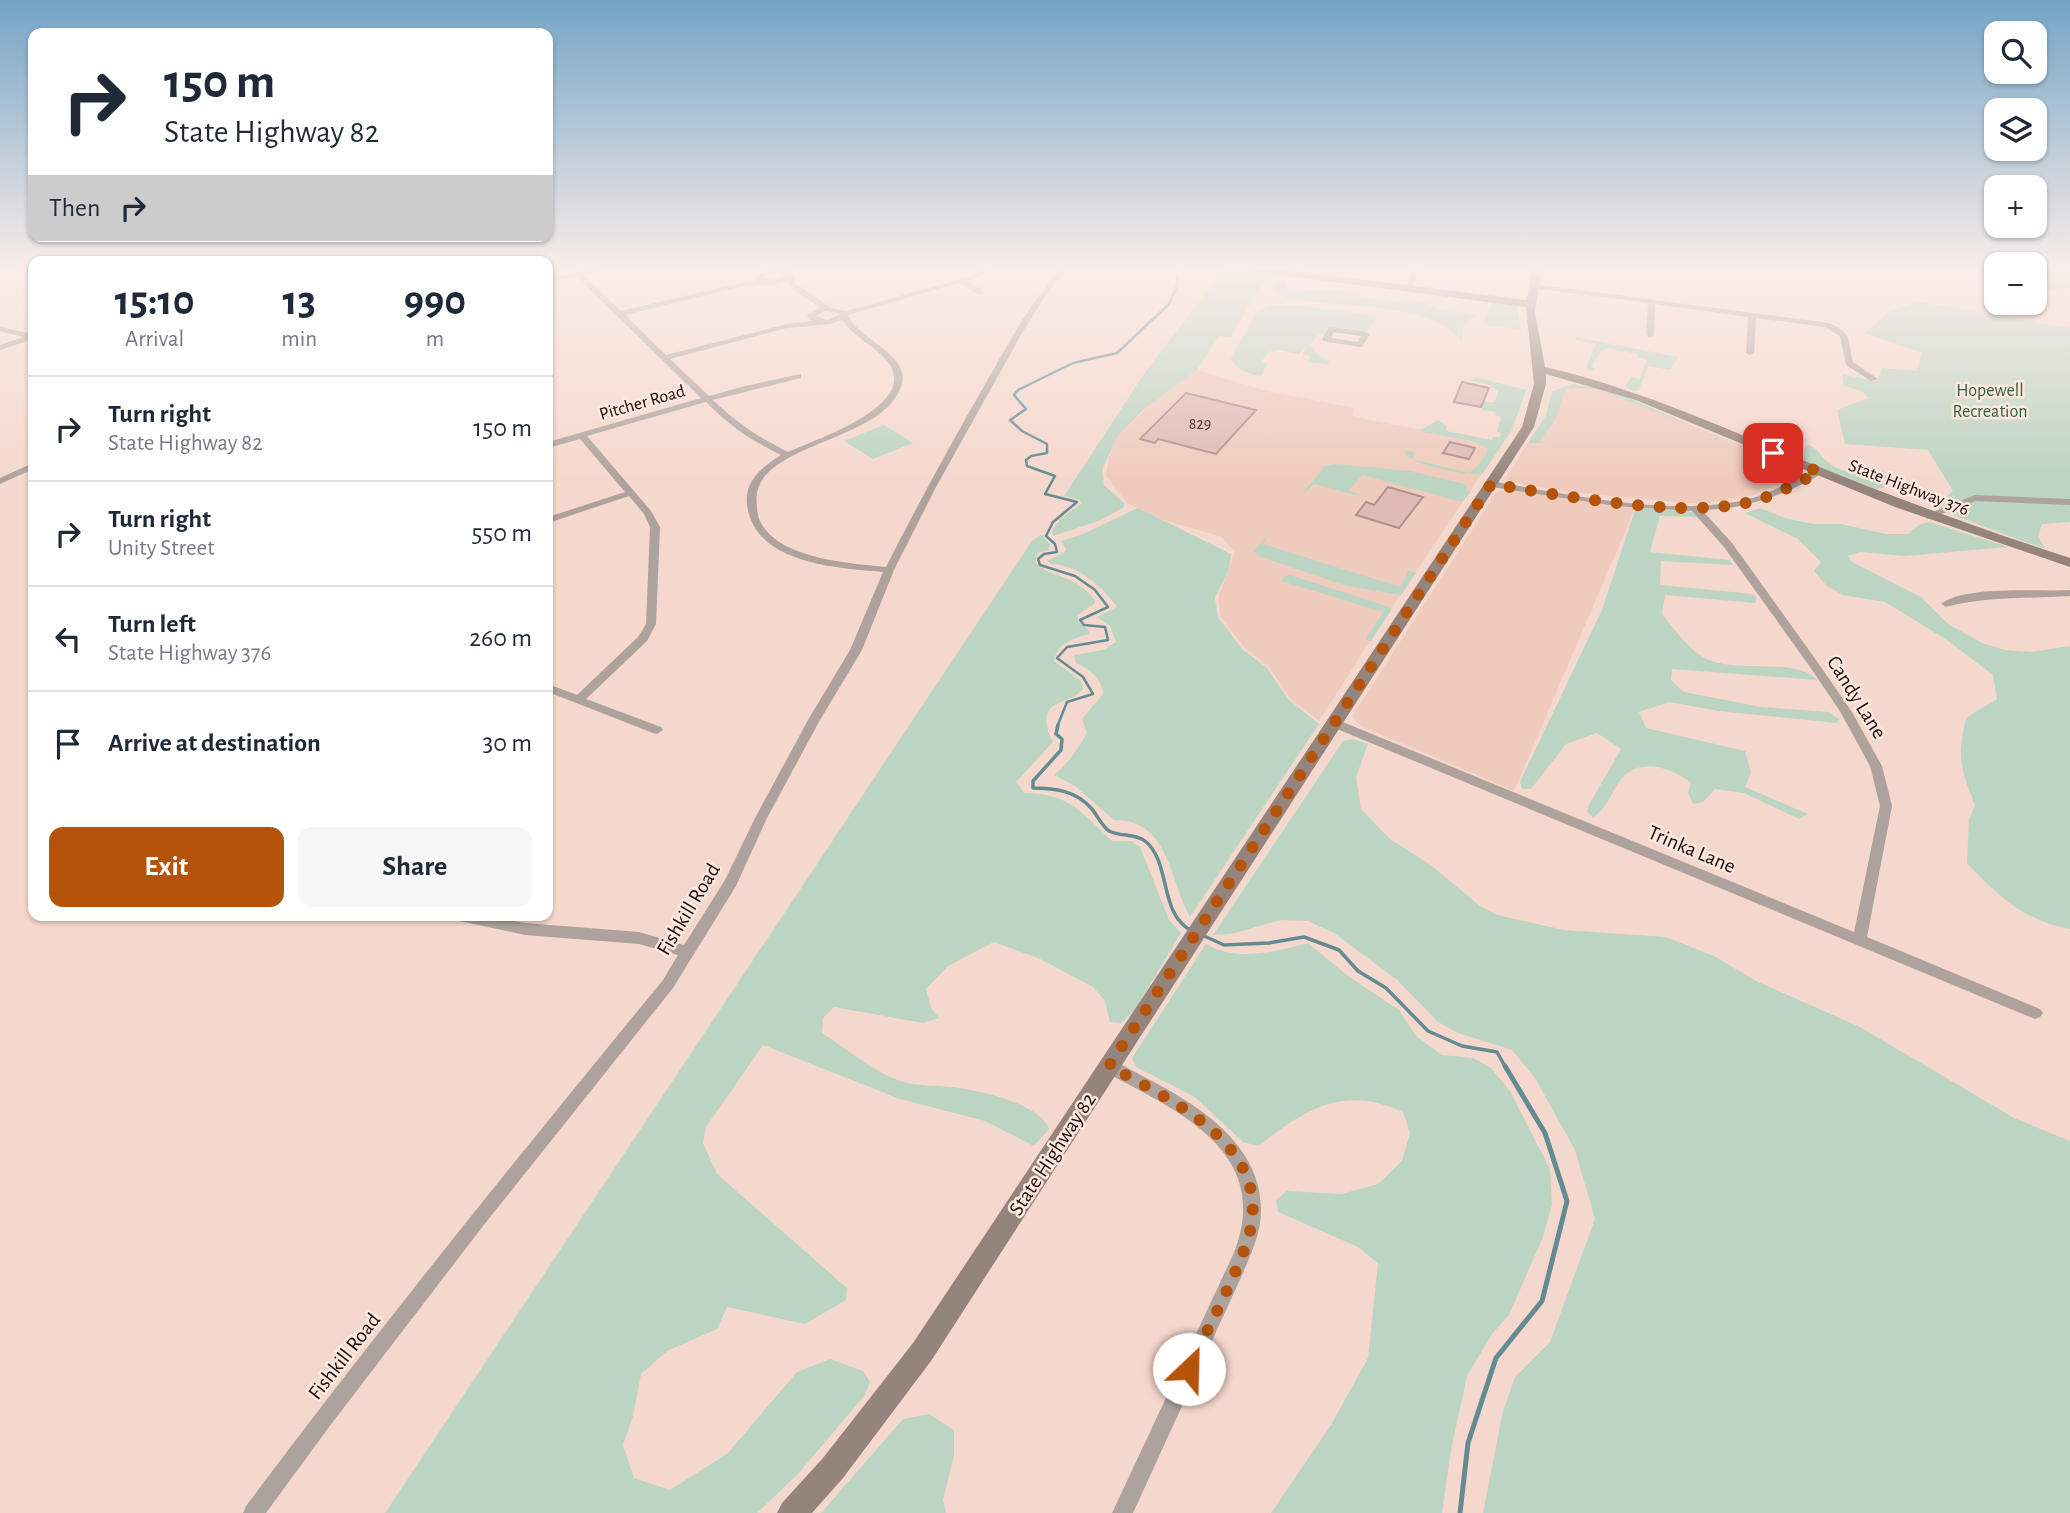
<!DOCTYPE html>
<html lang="en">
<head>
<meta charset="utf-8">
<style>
  :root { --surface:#fff; --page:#f6f6f7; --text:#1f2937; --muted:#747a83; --line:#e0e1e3; --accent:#b45309 }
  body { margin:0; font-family:"Alegreya Sans",sans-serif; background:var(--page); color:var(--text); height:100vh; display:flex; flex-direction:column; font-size:26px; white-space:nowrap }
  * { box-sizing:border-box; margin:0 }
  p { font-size:23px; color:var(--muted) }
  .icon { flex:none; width:38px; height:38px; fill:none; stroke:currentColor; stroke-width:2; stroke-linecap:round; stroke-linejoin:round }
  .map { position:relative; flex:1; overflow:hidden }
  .drawer { position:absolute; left:28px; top:256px; width:525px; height:665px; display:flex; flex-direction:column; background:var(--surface); border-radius:14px; box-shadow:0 2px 5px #0004 }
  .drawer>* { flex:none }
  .top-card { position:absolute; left:28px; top:28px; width:525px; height:214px; border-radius:14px; box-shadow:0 2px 5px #0004; background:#fff; color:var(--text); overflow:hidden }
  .controls { position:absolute; left:1984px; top:21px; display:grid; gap:14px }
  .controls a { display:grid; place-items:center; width:63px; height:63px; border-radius:14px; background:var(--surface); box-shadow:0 2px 5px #0004; font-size:35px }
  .pin { position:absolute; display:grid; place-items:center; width:60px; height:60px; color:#fff; margin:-30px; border-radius:14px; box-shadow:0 4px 10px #0006 }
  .me { position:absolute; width:77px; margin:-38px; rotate:24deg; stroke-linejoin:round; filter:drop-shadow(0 0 5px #0008) }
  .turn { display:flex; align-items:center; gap:24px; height:147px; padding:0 21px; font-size:32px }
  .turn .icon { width:91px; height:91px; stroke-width:2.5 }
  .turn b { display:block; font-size:49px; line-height:60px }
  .then { display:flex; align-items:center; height:66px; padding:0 21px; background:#0003; gap:14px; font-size:26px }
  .eta { display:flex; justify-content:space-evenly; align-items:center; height:119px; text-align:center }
  .eta b { font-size:42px; font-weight:700; line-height:49px }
  .button { display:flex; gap:14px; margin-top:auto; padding:14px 21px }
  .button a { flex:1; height:80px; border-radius:14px; background:var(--accent); color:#fff; font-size:28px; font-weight:700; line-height:80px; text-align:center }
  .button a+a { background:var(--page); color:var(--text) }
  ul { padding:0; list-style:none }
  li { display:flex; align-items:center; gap:21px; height:105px; padding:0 21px; border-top:2px solid var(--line) }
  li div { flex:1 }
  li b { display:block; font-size:26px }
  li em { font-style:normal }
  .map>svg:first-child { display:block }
  .built { fill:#efcbbd }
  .green { fill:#bcd4c2 }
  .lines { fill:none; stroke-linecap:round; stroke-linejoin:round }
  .stream-far2 { stroke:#658b92; stroke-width:2.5 }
  .stream-far1 { stroke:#658b92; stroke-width:3.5 }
  .stream { stroke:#658b92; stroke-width:5 }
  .building { fill:#e0bbb6; stroke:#af918e; stroke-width:2 }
  .street { fill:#ada29c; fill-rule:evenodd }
  .secondary { fill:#95847b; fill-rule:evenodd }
  .route { stroke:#b45309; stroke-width:12; stroke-dasharray:0 21.6 }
  .labels { text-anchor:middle; stroke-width:5; stroke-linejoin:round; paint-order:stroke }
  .far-number-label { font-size:16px; fill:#483734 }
  .far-park-label { font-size:18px; fill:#316142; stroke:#fee7de }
  .far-street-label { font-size:18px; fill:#150b08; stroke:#fee7de }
  .street-label { font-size:21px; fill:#150b08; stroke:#fee7de }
</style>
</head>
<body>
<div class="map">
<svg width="2070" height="1513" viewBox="0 0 2070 1513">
  <rect width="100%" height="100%" fill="#f5d8cd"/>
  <path class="built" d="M1197 370 1263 390 1354 408 1352 415 1369 420 1502 444 1388 613 1319 721 1291 699 1269 667 1245 648 1221 617 1218 598 1235 552 1222 537 1164 520 1127 503 1106 476 1111 449 1117 437 1155 400Z
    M1563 387H1594L1748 448 1791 466 1798 472V475L1754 495 1703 504 1598 495 1530 486 1505 479 1528 442 1545 422Z
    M1511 490 1636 506 1514 791 1363 727 1356 722 1353 715 1497 491Z"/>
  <path class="green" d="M1226 268 1260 270 1265 272 1267 277 1230 337 1219 336 1197 370 1143 410 1117 437 1102 470 1104 485 1124 503V507L1101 520 1053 536 1052 531 1060 519 1082 503 1080 500 1064 496 1148 368Z
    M2070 268V288L2035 291V272Z
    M1280 276 1286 278V285L1292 289 1349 291 1365 298 1390 301 1418 300 1442 310 1476 315C1463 324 1461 325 1462 341 1429 300 1335 308 1286 298L1275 292 1273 287Z
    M1492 301 1518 306 1521 333 1519 329 1485 325 1484 320Z
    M1918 302 2070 328V522L2042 524 2038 536 2045 549 1934 508 1953 491 1928 450 1845 444 1837 410 1868 398 1864 392 1844 386 1842 374 1875 381 1879 380 1881 368 1916 371 1922 353 1865 333 1888 312Z
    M1271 305H1295L1377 316 1366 334 1331 332 1318 335 1311 344C1313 354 1322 357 1330 362L1328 364 1307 362 1310 356 1302 354 1308 345 1299 354 1277 350 1274 352 1269 351 1261 362 1267 364 1261 376C1249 374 1236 371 1231 358L1243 336 1247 334 1245 333 1256 313Z
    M1576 337 1678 357 1670 370 1648 366 1639 390 1633 391 1625 386 1631 377 1640 379 1647 360 1637 357V354L1607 348 1601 351 1592 366 1595 369 1591 371 1586 368 1596 344 1575 340Z
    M1474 377 1526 390 1512 430 1483 473C1469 477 1412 465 1404 453L1407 450 1415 453 1412 459 1470 473C1476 466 1487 458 1487 448L1472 441 1419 431 1438 420 1447 426 1446 431 1492 440 1493 437H1500L1501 433 1497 432 1501 417 1495 415 1496 412 1482 410 1484 402H1495L1498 391 1490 385 1472 381Z
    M1573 384 1615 392 1720 438 1716 440 1714 439 1717 436 1597 389 1566 388 1555 420 1540 441 1548 443H1528L1546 415 1552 391Z
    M884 425 913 443 873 459 844 441Z
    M1807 444C1818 448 1819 455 1828 462 1842 475 1863 474 1881 475L1879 471H1883L1890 480 1886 487 1875 489 1784 453 1803 454Z
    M1335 464 1410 471 1464 484 1470 493 1462 502 1362 475 1349 490 1367 498 1314 484 1302 494 1325 466Z
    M1636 507 1695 512 1699 517 1660 516 1650 552 1730 560 1733 565 1661 561 1660 585 1753 594 1757 598 1755 603 1665 595 1662 614C1673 627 1687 648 1703 657 1732 675 1796 656 1817 680L1672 669 1671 680 1684 692 1762 707 1829 712 1839 719 1837 723 1718 711 1670 702 1639 712 1646 728 1745 751 1751 773 1745 787 1808 814 1799 819 1744 793 1715 789 1703 802 1693 804 1688 793 1691 783C1672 768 1641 757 1622 778 1611 791 1608 809 1593 817L1587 812 1589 805 1621 749 1597 733 1566 744 1531 789H1522L1520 782 1602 610Z
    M1138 508 1231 554 1229 569 1215 598 1218 617 1242 649 1267 668 1288 699 1319 724 1190 917C1170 881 1169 819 1114 820L1075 786 1054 775C1069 763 1077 750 1087 733L1082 719 1103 694C1102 678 1089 669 1076 663L1074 655 1103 650 1116 642 1110 626 1097 617 1117 607C1102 586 1078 565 1051 564L1047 561 1064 553 1066 549 1061 541 1083 534Z
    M1760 508 1785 518 1813 524H1841L1886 534H1908L1919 525 1929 522 2008 547 1905 556 1860 552 1848 556 1852 562 1921 597 1948 624 1982 643 2005 650 2031 652 2070 646V929C2025 921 1998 896 1967 863L1969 820 1975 805C1960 767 1957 758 1966 718L1997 699 1993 675 1947 640 1885 602 1843 595 1827 586 1814 571 1821 562 1798 539 1745 513Z
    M1042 534 1050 545 1048 550 1038 553 1035 562C1043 576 1080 575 1095 601L1094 604 1077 615 1078 622 1088 629 1089 634C1073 639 1057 643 1054 661L1081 681 1083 689C1069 707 1031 697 1053 742L1016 782 1024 793C1069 793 1081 812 1112 841H1131L1140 847 1169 920 1181 933 1136 1008 1121 1023 1110 1022 1105 1001 1093 987 1038 958 994 942 948 966 926 989 931 1008 939 1018 923 1023 834 1007 823 1018 822 1033C847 1049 872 1071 900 1081 918 1087 941 1085 959 1088 982 1091 1042 1105 1049 1129L1034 1146 985 1121 900 1099 763 1045 706 1127 703 1143 717 1174 847 1288 846 1300 805 1324 727 1307 717 1329 667 1351 641 1374 633 1416 623 1445 634 1478 670 1490 728 1453 797 1372 830 1359 863 1371 870 1382 864 1396 798 1474 757 1513H385L1032 541Z
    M1267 536 1263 544 1400 587 1408 572 1406 570 1416 573 1401 595 1347 586 1258 556 1254 551Z
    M1290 575 1386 606 1392 609 1371 641H1368L1366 638 1383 612 1281 581 1285 576Z
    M1353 739 1368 744 1356 777 1361 809 1390 839 1432 866 1480 906 1497 915 1564 930 1666 937 1714 956 1756 981 1860 1027 2014 1118 2070 1141V1513H1483L1503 1411 1515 1377 1550 1342 1595 1219 1575 1150 1535 1078 1512 1050 1458 1033 1438 1022 1397 980 1334 933 1308 921 1281 920 1231 934 1213 935 1343 741Z
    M1308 943 1348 976 1399 1010 1416 1036 1442 1055 1473 1058 1491 1068 1510 1091 1550 1169 1552 1205 1543 1237 1509 1315 1492 1334 1467 1376 1451 1450 1442 1513H1271L1331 1425 1368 1358 1378 1263 1358 1247 1278 1212 1276 1200 1287 1191 1342 1194 1378 1184 1402 1161 1410 1133 1403 1112C1342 1084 1305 1110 1258 1146L1243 1142 1195 1097 1136 1067 1132 1058 1206 944C1237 962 1275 952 1308 943Z
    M929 1414 954 1430V1455L943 1500 946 1513H821L903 1419Z"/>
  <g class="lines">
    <path class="stream-far2" d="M1057 727 1067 702 1093 694 1083 677 1057 658 1067 647 1108 640 1105 627 1084 625 1080 620 1108 607 1095 590 1075 576 1040 565 1038 559 1044 554 1057 552 1055 544 1046 536 1053 522 1077 502 1045 494 1055 476 1027 466 1026 460 1031 456 1047 453V444L1022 431 1010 420 1026 409 1014 395 1018 390 1073 363 1117 353 1169 304 1177 286 1178 268"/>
    <path class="stream-far1" d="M1058 725 1056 734 1062 739 1061 750 1033 781V788C1055 788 1076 791 1091 808 1098 816 1101 825 1109 831 1121 837 1135 833 1145 841 1172 863 1158 914 1192 931
      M1202 935 1224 945 1269 943 1304 937 1339 950 1358 971 1386 988 1428 1031 1462 1046 1497 1052 1506 1068"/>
    <path class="stream" d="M1460 1513 1468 1443 1496 1358 1542 1301 1567 1201 1545 1133 1505 1066"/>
  </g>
  <path class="building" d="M1462 382 1489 388 1481 407 1454 402Z
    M1186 393 1256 410 1216 454 1158 439 1155 443 1140 439Z
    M1450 442 1475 448 1469 459 1443 453Z
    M1388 487 1423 497 1399 528 1356 515 1366 502 1374 505Z"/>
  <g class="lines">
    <path class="street" d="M599 268H611L583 275 621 311 743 282 758 281 754 277 756 276C770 265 791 268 808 268L791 272 795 275V283L831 308 846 311 975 275 984 268H991L979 277 966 281 983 290V294H977L959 283 848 315C858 339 909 354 902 383 887 445 747 441 757 506 757 511 758 517 760 521 778 559 849 563 886 567 917 506 949 447 983 388 1006 347 1029 304 1061 268H1068L1050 289 1022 333 936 487 894 570 862 650 820 720 767 818 736 886 673 988 483 1226 329 1427 266 1513H243L246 1506C380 1327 521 1153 663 980L678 955 639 944 525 935 455 920 450 919 448 915H484L525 923 639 932 684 945 725 880 755 818 808 720 850 650 883 572C836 568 755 564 747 505 744 481 762 467 781 455 749 439 731 427 706 402L587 436 651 511 660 527 656 624 647 641 586 699 661 727 663 730 657 734 653 733 548 692V684L577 695 638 637 646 624 650 527 644 514 629 496 548 523V517L625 492 580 439 548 448V442L701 398 576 276 548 282V278ZM774 272 787 276 774 280 762 277ZM787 281 792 289 821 308 808 314 807 316 812 321 787 324 666 355 625 315 743 286 774 285ZM825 311 839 313 840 315 827 320 816 316ZM842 320C855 339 878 347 890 365 916 407 814 440 788 452 758 437 737 423 713 400L801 378V374L745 386 709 396 670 359 787 328 831 324Z
      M1413 268H1419L1414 287 1410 289 1406 287Z
      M1534 284 1829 323C1852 332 1848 341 1853 362L1878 379 1871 381 1846 365 1840 336 1825 327 1756 318 1754 353 1750 355 1746 353 1748 317 1655 304 1654 335 1650 337 1646 335 1648 303 1531 288 1530 286Z
      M0 327 33 334V339L0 350V345L23 337 0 331Z
      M1329 327 1366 332 1370 334 1362 347H1359L1323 341 1322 339ZM1334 332 1361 336 1357 342 1331 338Z
      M33 463V469L0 484V478Z
      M1819 469 1824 472 1822 474C1784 495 1746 509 1702 510L1732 543 1816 660 1852 712 1882 766 1892 806 1867 937 2040 1009 2043 1013 2040 1017 2035 1019 2030 1017 1330 726 1328 723 1334 719 1338 720 1854 932 1880 806 1870 766 1841 713 1808 664 1724 547 1692 511 1616 506 1491 487 1486 484 1491 481C1566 494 1671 517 1745 500 1772 494 1794 478 1819 469Z
      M1975 495 2070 499V505L1976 501 1931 518 1928 519 1923 516Z
      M2070 590V596C2027 599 1988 596 1946 607L1941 604C1966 585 2037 592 2070 590Z
      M1109 1059C1124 1065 1138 1074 1152 1081 1203 1108 1262 1147 1261 1211 1261 1233 1251 1254 1243 1273L1133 1513H1112L1233 1255C1275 1152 1178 1111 1103 1071L1101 1066 1103 1061Z"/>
    <path class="secondary" d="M1244 268H1271L1527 300 1532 268H1542L1535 312 1545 367C1636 388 1719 426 1805 461 1892 497 1981 529 2070 558V567L1895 507 1636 400 1546 374V384L1534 427 931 1361 843 1478 812 1513H777L782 1503 823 1458 913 1343 1522 427 1534 384 1526 307 1249 271Z"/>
  </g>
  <linearGradient id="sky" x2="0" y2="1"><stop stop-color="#73a4c6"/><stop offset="0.56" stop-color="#faede8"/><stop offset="1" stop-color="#faede8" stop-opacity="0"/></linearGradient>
  <rect width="2070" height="480" fill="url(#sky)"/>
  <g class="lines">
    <path class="route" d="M1189 1369C1208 1327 1232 1285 1247 1242 1278 1148 1176 1103 1109 1066L1491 484C1563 495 1670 517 1741 504 1768 499 1794 485 1819 472L1773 453"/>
  </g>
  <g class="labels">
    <g class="far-number-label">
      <text x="1200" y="429">829</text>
    </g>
    <g class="far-park-label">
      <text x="1990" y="396">Hopewell<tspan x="1990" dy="21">Recreation</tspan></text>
    </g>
    <g class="far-street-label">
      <text transform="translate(642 402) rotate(-16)" y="6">Pitcher Road</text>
      <text transform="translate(1909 487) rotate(21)" y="6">State Highway 376</text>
    </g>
    <g class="street-label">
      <text transform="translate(1857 697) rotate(58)" y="7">Candy Lane</text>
      <text transform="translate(1692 849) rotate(23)" y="7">Trinka Lane</text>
      <text transform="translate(688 909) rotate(-59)" y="7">Fishkill Road</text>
      <text transform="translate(1052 1154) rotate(-57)" y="7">State Highway 82</text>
      <text transform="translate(344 1356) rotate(-52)" y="7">Fishkill Road</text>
    </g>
  </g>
</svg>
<div class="controls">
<a><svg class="icon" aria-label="search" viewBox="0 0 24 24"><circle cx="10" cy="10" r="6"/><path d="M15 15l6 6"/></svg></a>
<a><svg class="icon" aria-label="layers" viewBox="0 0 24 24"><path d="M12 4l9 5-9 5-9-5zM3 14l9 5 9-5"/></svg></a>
<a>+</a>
<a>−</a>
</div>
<div class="pin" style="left:1773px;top:453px;background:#d93025"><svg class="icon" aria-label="arrive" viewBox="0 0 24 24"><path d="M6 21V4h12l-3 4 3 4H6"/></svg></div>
<svg class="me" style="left:1189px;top:1369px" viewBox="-20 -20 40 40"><circle r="19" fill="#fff"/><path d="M0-13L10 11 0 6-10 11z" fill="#b45309"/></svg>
<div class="top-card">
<div class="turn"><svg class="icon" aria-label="right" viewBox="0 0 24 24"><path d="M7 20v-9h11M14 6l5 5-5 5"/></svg><div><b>150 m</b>State Highway 82</div></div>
<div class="then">Then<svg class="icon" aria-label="right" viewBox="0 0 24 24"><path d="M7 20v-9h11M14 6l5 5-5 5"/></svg></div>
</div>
<section class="drawer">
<div class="eta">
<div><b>15:10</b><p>Arrival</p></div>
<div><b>13</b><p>min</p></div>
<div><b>990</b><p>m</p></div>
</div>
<ul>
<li><svg class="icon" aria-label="right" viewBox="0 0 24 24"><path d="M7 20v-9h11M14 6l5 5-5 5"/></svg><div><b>Turn right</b><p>State Highway 82</p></div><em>150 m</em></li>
<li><svg class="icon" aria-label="right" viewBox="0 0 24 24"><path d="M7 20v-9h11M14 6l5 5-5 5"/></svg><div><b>Turn right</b><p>Unity Street</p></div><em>550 m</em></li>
<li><svg class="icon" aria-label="left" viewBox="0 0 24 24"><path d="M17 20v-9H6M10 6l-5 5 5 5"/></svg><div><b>Turn left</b><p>State Highway 376</p></div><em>260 m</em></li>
<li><svg class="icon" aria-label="arrive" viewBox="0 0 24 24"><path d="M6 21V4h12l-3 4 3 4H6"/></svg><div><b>Arrive at destination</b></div><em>30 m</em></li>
</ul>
<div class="button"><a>Exit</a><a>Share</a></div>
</section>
</div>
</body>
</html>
